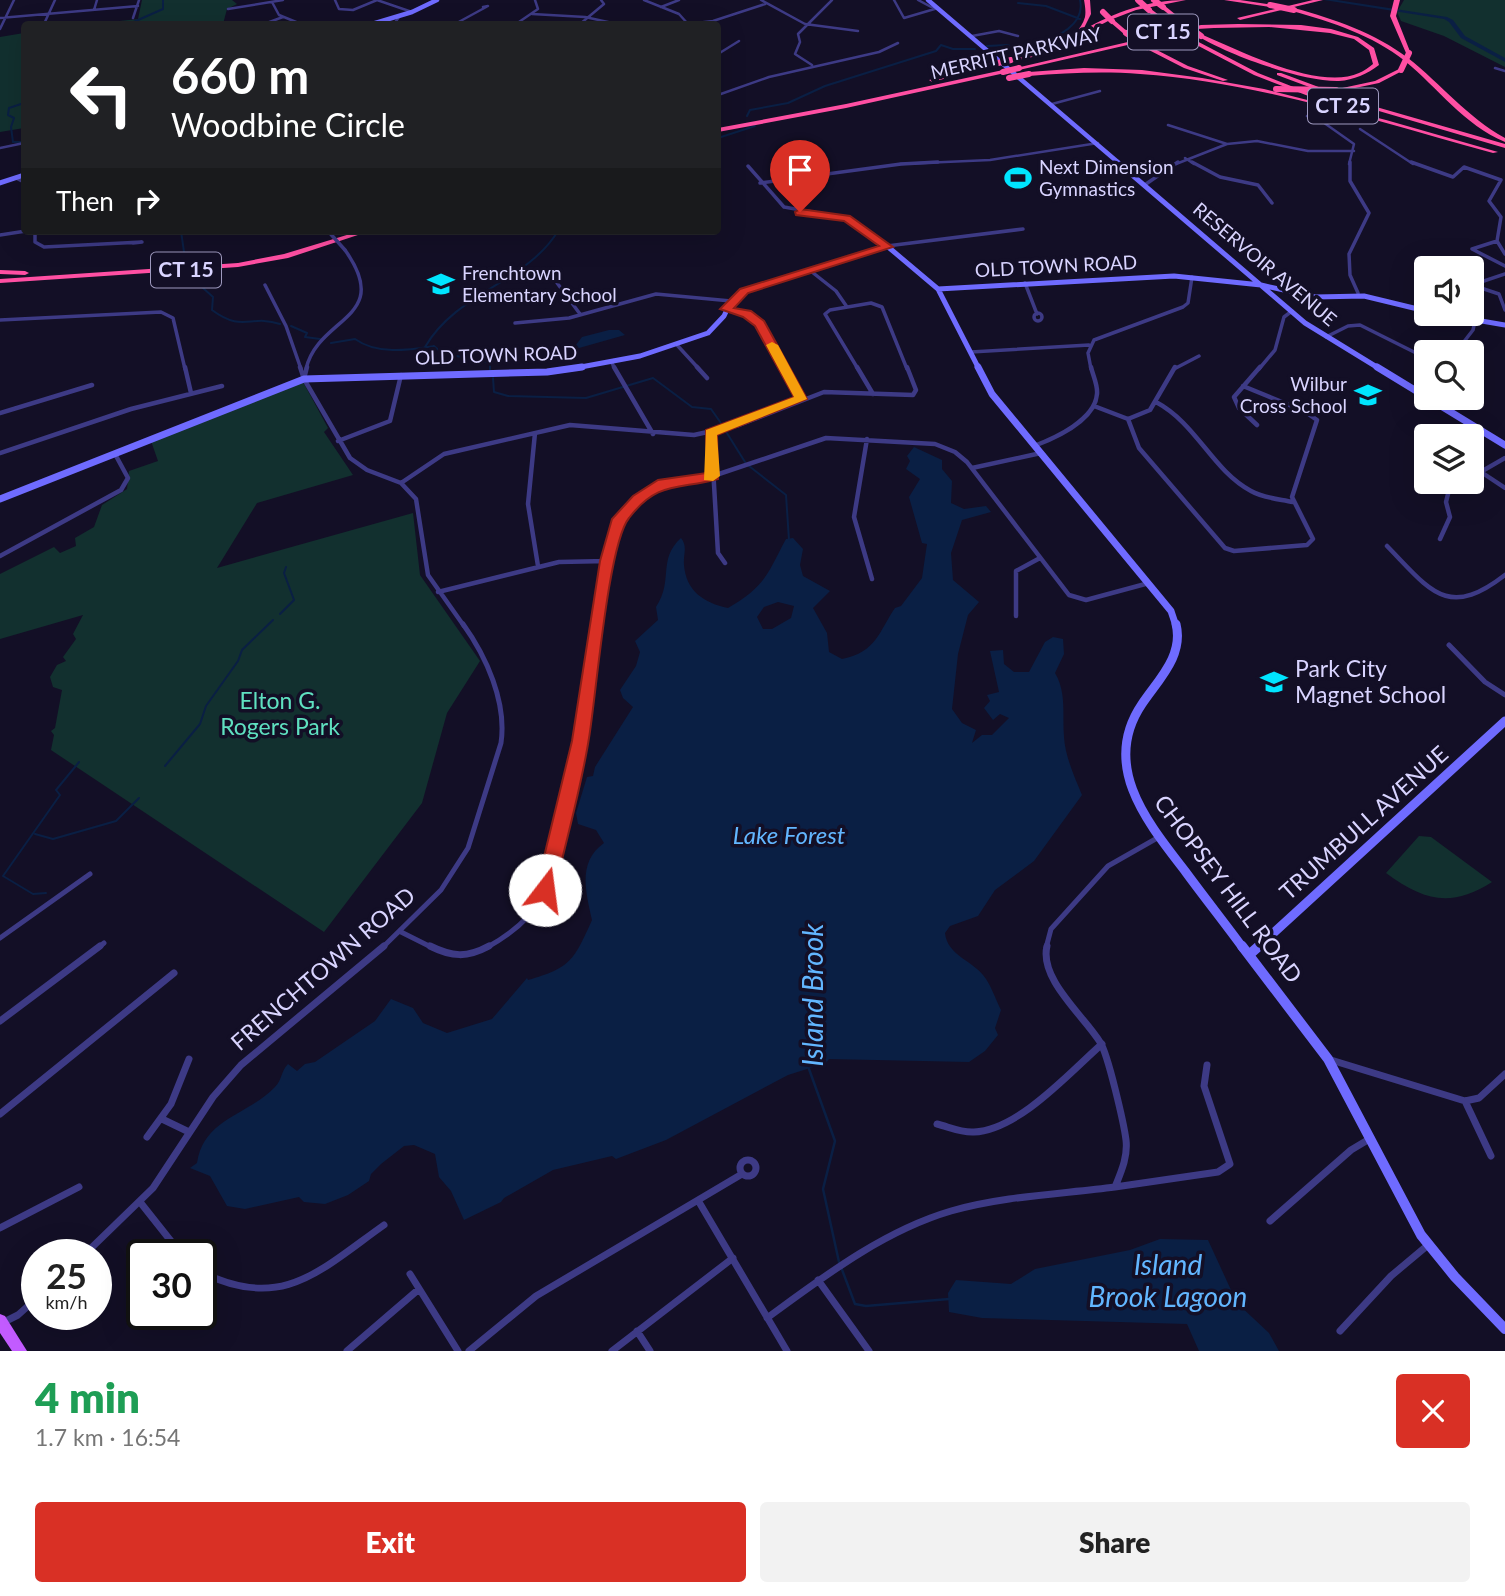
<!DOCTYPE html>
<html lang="en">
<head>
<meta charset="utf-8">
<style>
  :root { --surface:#fff; --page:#f2f2f2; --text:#222; --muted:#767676; --accent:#d93025 }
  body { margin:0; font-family:Lato,sans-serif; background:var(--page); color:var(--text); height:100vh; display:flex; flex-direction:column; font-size:26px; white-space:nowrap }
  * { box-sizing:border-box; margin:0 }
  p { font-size:23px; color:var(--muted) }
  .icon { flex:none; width:38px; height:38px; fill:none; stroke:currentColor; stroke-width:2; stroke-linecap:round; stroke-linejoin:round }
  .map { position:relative; height:1351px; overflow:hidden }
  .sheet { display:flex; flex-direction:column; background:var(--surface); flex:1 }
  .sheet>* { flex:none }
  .guide { position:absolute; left:21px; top:21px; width:700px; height:214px; border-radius:7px; box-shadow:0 7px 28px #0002; background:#202124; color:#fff; overflow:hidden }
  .fabs { position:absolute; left:1414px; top:256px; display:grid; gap:14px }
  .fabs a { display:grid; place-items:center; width:70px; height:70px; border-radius:7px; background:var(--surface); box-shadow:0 7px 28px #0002; font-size:35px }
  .speed { position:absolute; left:21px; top:1239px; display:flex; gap:14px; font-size:35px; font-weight:700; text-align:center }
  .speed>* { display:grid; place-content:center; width:91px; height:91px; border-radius:50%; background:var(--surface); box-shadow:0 7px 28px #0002; line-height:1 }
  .speed small { font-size:18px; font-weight:400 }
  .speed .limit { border:4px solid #111; border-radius:10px; background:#fff; color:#111 }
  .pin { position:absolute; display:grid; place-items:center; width:60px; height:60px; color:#fff; margin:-72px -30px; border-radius:50% 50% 50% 0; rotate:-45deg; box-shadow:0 0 7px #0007 }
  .pin .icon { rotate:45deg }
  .me { position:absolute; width:77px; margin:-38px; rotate:15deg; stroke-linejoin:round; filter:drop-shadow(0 0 5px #0008) }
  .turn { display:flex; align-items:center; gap:24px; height:147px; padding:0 35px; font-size:32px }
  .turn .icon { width:91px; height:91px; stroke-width:2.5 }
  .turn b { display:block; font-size:49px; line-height:60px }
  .then { display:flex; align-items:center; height:66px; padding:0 35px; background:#0003; gap:14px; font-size:26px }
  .round { display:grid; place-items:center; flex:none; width:74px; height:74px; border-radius:7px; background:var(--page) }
  .overview { display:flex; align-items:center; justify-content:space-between; height:119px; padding:0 35px }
  h1 { font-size:42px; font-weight:800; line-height:52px; color:#1e9e55 }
  .cta { display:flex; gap:14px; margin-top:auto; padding:14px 35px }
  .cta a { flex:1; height:80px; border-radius:7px; background:var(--accent); color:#fff; font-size:28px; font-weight:800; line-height:80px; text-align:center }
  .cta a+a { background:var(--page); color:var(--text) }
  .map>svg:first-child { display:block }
  .green { fill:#12302f }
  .water { fill:#0a1f44; fill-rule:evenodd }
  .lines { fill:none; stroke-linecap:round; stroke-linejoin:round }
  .stream-far1 { stroke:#0a1f44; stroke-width:2 }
  .stream { stroke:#0a1f44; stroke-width:2.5 }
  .river { fill:#0a1f44; fill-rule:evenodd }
  .street-far4 { stroke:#3d3a85; stroke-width:2.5 }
  .street-far3 { stroke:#3d3a85; stroke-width:3.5 }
  .street-far2 { stroke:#3d3a85; stroke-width:4.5 }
  .street-far1 { stroke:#3d3a85; stroke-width:5 }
  .street { stroke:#3d3a85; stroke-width:7 }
  .secondary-far4 { stroke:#6f6bff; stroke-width:4.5 }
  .secondary-far3 { stroke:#6f6bff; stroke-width:5 }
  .secondary-far2 { stroke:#6f6bff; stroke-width:7 }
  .secondary-far1 { stroke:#6f6bff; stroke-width:9 }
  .secondary { stroke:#6f6bff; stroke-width:10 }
  .primary { fill:#c25bff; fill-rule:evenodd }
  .highway { fill:#ff4fa3; fill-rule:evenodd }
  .street-bridge { stroke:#3d3a85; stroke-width:3.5 }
  .highway-bridge { stroke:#ff4fa3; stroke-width:6 }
  .route { fill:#d93025; stroke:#8d1f18; stroke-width:2 }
  .slow { fill:#f59e0b }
  .labels { text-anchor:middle; stroke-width:7; stroke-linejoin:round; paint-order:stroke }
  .far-street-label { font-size:19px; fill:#d9d4ff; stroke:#130f26 }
  .far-poi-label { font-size:19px; fill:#d9d4ff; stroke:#130f26; text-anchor:start }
  .shield { fill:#130f26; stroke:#9e99be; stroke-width:2 }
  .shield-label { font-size:21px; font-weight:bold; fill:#d9d4ff }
  .poi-label { font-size:23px; fill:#d9d4ff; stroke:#130f26; text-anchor:start }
  .park-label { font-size:23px; fill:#5fe0c0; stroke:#130f26 }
  .street-label { font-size:23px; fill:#d9d4ff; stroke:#130f26 }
  .water-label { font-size:24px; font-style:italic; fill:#62b6ff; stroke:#130f26 }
  .near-water-label { font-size:28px; font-style:italic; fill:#62b6ff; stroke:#130f26 }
</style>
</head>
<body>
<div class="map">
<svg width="1505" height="1351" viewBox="0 0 1505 1351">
  <rect width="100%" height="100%" fill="#130f26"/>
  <path class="green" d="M142 0H232L237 4 227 9 223 24H92L138 19Z
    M1404 0H1505V67L1444 36 1401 21 1397 12Z
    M24 33V128L0 132V37Z
    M302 380 328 428 324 432 353 475 257 503 217 568 413 513 420 575 480 661 447 713 422 803 324 932 51 750 54 735 51 731 55 728 62 690 53 687 50 677 57 665 66 661 63 657 76 639 73 634 83 615 0 639V574L54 547 60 553 76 546 75 538 94 527 102 505 127 489 129 471 158 461 151 441Z
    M1419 836 1431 837 1492 882C1451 908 1424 901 1386 873Z"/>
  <path class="water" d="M609 330H619L625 335 572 350 582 337Z
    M914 447 942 460V469L952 481 951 503 964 509 986 506 991 512 962 520 951 553 953 580 979 602 968 615 958 654 952 709 962 723 976 730 972 743 982 735H992L1009 718 1000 714 993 720 984 708 990 701 987 695 999 692 990 651 1003 650 1004 664 1014 672H1029L1045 642 1053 637 1063 639 1064 654 1055 673C1067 693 1062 716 1064 737 1065 756 1075 778 1082 795L1034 861 995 890 978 916 950 926 945 933C947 956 975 961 986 979 992 988 996 1000 1001 1010L995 1028 998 1035 985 1051 969 1062 829 1059 826 1063 788 1075 666 1140 616 1159 612 1156 553 1170 504 1198 501 1202 464 1220 451 1191 439 1177 435 1154 414 1145 404 1146 381 1164 371 1174 369 1181 348 1195 325 1204 304 1202 299 1197 245 1209 227 1206 210 1176 190 1168 197 1163C204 1118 247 1116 275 1087 282 1080 281 1071 288 1064L297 1071 305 1064 315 1062 375 1021 391 999 413 1008 423 1023 447 1033 492 1019 527 978 528 980C571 968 574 960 592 920 586 893 577 862 604 843L596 830 578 824 576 813 587 777 593 776 595 767 633 707 623 698 620 690 636 666 640 652 635 641 658 620 656 607C674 580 657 560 681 538 688 547 683 554 684 565 686 591 704 603 728 608 766 586 767 574 786 539L793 538 803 549 800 565 803 576 830 591 813 608 827 633 829 652 842 659C877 652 879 631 895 608L901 606 922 578 927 544 922 543 909 497 920 479 906 469 910 461 907 456ZM778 602 794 606 791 618 772 629H763L757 617 764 607Z
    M1160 1239 1208 1240 1237 1303 1269 1333 1279 1351H1199L1187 1324 982 1318 949 1312 948 1293 956 1280 1011 1284 1035 1269 1130 1250Z"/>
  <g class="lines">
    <path class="stream-far1" d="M1018 3 1046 6 1080 19
      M129 24 163 9V0
      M987 46 1007 45 1023 51C1044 41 1087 30 1080 0
      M747 116 750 110 788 103 825 86 936 51 941 45 953 49H975
      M718 138 755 126
      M21 142H13L11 127 14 118 8 115 9 108 24 103
      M181 231 184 252 192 260
      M200 276 203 288 213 297 212 310C243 333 250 314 280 324
      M291 326 307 333 305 337 320 339
      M331 343 355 339C377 355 408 350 434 346L442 353 490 363V370
      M425 347C457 292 527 282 558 231
      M493 378 494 392 508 396 586 398 653 378 692 407 711 409 723 426
      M725 430 745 462
      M749 466 786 495 789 540
      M280 614 294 600 284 573 286 567
      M165 766 200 724 206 706 238 661 242 650 273 620
      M35 834 53 839 116 821 139 798
      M46 893 33 894 3 876 60 795 56 790 79 762"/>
    <path class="stream" d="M809 1069 835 1141 823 1189 839 1262
      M841 1267 855 1304 866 1306 949 1299"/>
    <path class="river" d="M1324 0H1337L1447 17 1453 20 1465 36 1505 58V62L1461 38 1449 22 1444 19Z"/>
    <path class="street-far4" d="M335 0 339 9 353 10 377 0
      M377 0 412 12
      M644 0 679 14 688 24
      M761 0 805 24 858 31
      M894 0 904 18 938 8
      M918 0 933 8
      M272 2 279 15 301 24
      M661 7 679 0
      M228 9 283 0
      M94 10 97 0
      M532 14 585 17 617 24
      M0 18 138 6
      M133 18 139 0
      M44 24 55 0
      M264 24 283 17
      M394 24 399 17
      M455 24 488 6 483 7
      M516 24 538 9 535 0
      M580 24 604 4 601 0
      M688 24 713 21 765 4
      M0 29 14 0
      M972 36 999 31 1018 36
      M718 54 739 41
      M812 65 795 54 800 42 798 34 832 0
      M1495 68 1505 71
      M718 95 769 77 879 52 898 43
      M1052 104 1100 91
      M1307 116 1320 120 1354 144 1349 164
      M1168 125 1227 144
      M1360 129 1413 164
      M0 148 24 143
      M1185 158 1194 164
      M900 164 990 160 1098 143
      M1176 164 1227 144 1257 141 1308 151H1354"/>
    <path class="street-far3" d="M1192 162 1220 177 1258 185 1272 203
      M1350 162V181L1369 213 1349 254 1350 275 1358 293
      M1411 162 1453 177 1464 167 1501 180 1489 201 1501 217 1497 241 1505 254
      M748 166 784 207 847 218 887 246 1023 229
      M16 178 24 182
      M760 183 901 164 938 162
      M1146 184 1178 162
      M35 231V242L44 247 142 242 133 243
      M0 235 26 231
      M1497 241 1472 249 1505 266
      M549 272 580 314
      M812 272 836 291 847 307
      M1025 283 1037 314
      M265 285 286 326 301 369
      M1472 285 1499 294 1505 310
      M1472 285 1505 274
      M726 309C764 318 767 337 785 369
      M1034 317a4 4 0 1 1 8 0a4 4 0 1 1-8 0Z
      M0 320 161 312 173 318 185 369
      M515 323 569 318 656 294 731 301
      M1326 337 1348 326 1360 325 1426 358
      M677 345 699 369
      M971 352 1089 345
      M1456 352 1473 330 1475 321
      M612 363 615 369
      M306 369C318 316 394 319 345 250
      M858 369 825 314 830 310 871 303 882 307 907 369
      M1091 369 1088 353 1094 340 1183 307 1188 303 1192 277
      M1174 369 1199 356
      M1259 369 1275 350 1284 317 1292 311"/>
    <path class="street-far2" d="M185 367 191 393
      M300 367 304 379
      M307 367 304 379 350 458 367 470 401 483 416 499 428 575 464 626
      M614 367 653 434
      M697 367 707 378
      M784 367 801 399
      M857 367 873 394
      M1156 402C1197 424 1212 470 1251 491 1263 498 1279 499 1293 502
      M1094 406 1128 419 1139 448 1225 548 1234 551 1307 545 1313 539 1292 497 1317 420 1304 411 1243 386
      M0 413 92 385
      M1128 419 1150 410 1175 367
      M1257 425 1239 408 1234 397 1260 367
      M535 433 528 504 538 566
      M711 433 718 553 725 563
      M867 439 854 517 872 579
      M338 441 390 421 401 375
      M1034 446C1055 438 1095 420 1097 394 1098 385 1093 376 1091 367
      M0 453 131 409 222 386
      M972 468 1041 453
      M1481 472 1505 488
      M1472 477 1505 458
      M401 483 444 454 570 425 694 435 739 425 824 392 913 395 916 390 907 367
      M1440 539 1450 517 1446 502 1449 490 1463 481
      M1387 546C1430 590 1447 620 1505 575
      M0 556 121 490 128 478 115 454
      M438 592 559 562 607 561
      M1016 616V571L1040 558
      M598 626 612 536 620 519 638 499 670 481 713 476 826 438 935 444 955 452 967 462 1069 595 1086 600 1149 583"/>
    <path class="street-far1" d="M1449 645 1485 682 1505 695
      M401 932 433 948
      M0 938 90 874
      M98 948 104 943
      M382 948 441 890 468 848 501 743C507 702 486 656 463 624
      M486 948C508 936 529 921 541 898 553 875 557 846 563 820 578 755 589 690 599 624
      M1046 948 1051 929 1108 866 1159 837"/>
    <path class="street" d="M430 946C452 957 467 958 489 946
      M0 1021 100 946
      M1331 1060 1465 1101 1479 1098 1505 1074
      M1465 1101 1491 1156
      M0 1114 174 973
      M162 1119 189 1132
      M937 1124C949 1127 962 1133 974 1132 1019 1130 1070 1072 1102 1044
      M147 1137 171 1104 189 1059
      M740 1168a8 8 0 1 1 16 0a8 8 0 1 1-16 0Z
      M1115 1187 1218 1172 1230 1164 1204 1086 1207 1065
      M140 1202 182 1255
      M699 1202 787 1351
      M1270 1221 1351 1150 1371 1138
      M0 1228 79 1187
      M84 1255 153 1188 213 1097 241 1065 384 946
      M201 1272C283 1312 319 1271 384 1225
      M410 1274 458 1351
      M818 1280 869 1351
      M767 1318C823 1277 883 1231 951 1211 1004 1196 1061 1194 1115 1187 1121 1172 1128 1157 1126 1140 1124 1124 1108 1054 1100 1042 1084 1016 1039 979 1047 946
      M0 1324 18 1315 37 1298
      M637 1331 650 1351
      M1340 1331 1391 1276 1428 1245
      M347 1351 419 1289
      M469 1351 536 1296 742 1174
      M612 1351 733 1258"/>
    <path class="secondary-far4" d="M928 0 1120 164
      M372 24 412 12 437 0"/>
    <path class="secondary-far3" d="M1117 162 1305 323 1380 369
      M0 183 24 175
      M938 289 1174 276 1261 285 1315 297 1364 296 1426 311
      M1435 313 1505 325
      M570 369 640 356 708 333 724 316 731 301 744 291 887 246 938 289 979 369"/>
    <path class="secondary-far2" d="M978 367 992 394 1171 611 1176 626
      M1377 367 1505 445
      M0 499 304 379 547 372 582 367"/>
    <path class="secondary-far1" d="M1176 624C1184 656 1158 680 1142 704 1100 766 1148 823 1185 871 1204 897 1224 922 1243 948
      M1257 948 1505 721"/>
    <path class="secondary" d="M1242 946 1328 1059 1421 1235 1455 1277 1505 1329
      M1250 954 1259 946"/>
    <path class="primary" d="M0 1314 5 1316 27 1351H12L0 1333Z"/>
    <path class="highway" d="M1084 0H1090L1091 14 1083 30C1116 12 1148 0 1186 0L1136 10 1110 20H1114L1128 32V34H1124L1110 22V20C1078 36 1046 59 1009 61V59C1034 53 1077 46 1085 17 1086 11 1085 6 1084 0Z
      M1224 0H1240L1273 5 1270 7Z
      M1313 0H1323L1240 20 1237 18Z
      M1394 0H1400L1396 16 1411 54 1406 53 1390 16Z
      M1161 6H1165L1181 19V21H1177L1161 8Z
      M1294 8C1334 19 1375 33 1408 58 1442 85 1467 117 1505 138V142C1464 125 1438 88 1405 61 1372 35 1332 22 1292 11Z
      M1147 9H1151L1168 22V24H1164L1147 11Z
      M1238 24 1301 25 1331 29 1358 37 1374 48 1379 65C1367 74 1354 80 1339 81 1303 82 1228 55 1198 36L1203 35C1240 51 1320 91 1359 73 1364 71 1369 67 1373 64L1369 50 1354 39 1330 33 1269 27 1214 28 1197 29 1019 70 1016 68 1201 25Z
      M1187 38H1191L1258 73 1329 101 1324 102 1254 75 1187 40Z
      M1145 46H1149L1188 66 1228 80 1223 81 1184 68 1145 48Z
      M998 61 1001 63 1000 64 932 82 929 80Z
      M1084 68 1142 70 1202 78 1264 89 1386 120 1498 152 1493 153C1379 122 1258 82 1140 74 1103 71 1066 73 1029 76L1026 74 1029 72Z
      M1399 69 1404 70 1379 83 1336 92 1333 90 1375 81Z
      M1003 70 1006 72 1005 73 846 108 718 132V128L846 104Z
      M1277 73H1281L1359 102 1505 144V148L1355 104 1277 75Z
      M360 231H370L288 258 238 267 0 283V279L238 263 284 254Z
      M0 270 25 271 29 273 25 275 0 274Z"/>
    <path class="street-bridge" d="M328 231 345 250"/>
    <path class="highway-bridge" d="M1138 0 1149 10
      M1154 0 1163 7
      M1270 5 1294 10
      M1103 12 1112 21
      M1179 20 1201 36
      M1166 23 1189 39
      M1126 33 1147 47
      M998 63 1011 60
      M1401 70 1409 53
      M1003 72 1019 68
      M1009 78 1029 74
      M1276 89 1336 90"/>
  </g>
  <path class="route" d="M800 209 850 216 893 247 748 293 734 308 751 311 764 321 807 399 717 435 718 479C679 490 658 480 629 518 608 544 596 697 589 738 581 789 566 840 555 890L552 896 545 898 539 896 536 890 572 741 600 561 612 519 633 496 658 480 707 473 706 430 794 397 755 326 743 317 720 309 740 289 879 246 844 221 796 215 795 212Z"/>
  <path class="slow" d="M772 342 778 345 807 399 717 435 720 476 713 481 704 480 706 430 794 397 766 345Z"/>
  <defs>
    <symbol id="stadium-bare" viewBox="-9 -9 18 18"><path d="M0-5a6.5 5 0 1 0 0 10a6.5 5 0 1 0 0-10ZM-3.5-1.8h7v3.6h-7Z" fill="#00e5ff" stroke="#130f26" stroke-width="2.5" paint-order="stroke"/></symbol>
    <symbol id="school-bare" viewBox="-9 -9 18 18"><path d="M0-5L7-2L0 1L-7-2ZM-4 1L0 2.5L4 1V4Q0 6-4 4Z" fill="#00e5ff" stroke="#130f26" stroke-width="2.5" paint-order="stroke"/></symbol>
  </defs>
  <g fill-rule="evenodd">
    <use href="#stadium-bare" x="999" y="159" width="38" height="38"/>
    <use href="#school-bare" x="422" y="265" width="38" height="38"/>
    <use href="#school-bare" x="1349" y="376" width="38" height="38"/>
    <use href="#school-bare" x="1255" y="663" width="38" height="38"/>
  </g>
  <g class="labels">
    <g class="far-street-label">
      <text transform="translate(1016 53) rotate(-13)" y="7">MERRITT PARKWAY</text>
      <text transform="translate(1265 264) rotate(40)" y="7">RESERVOIR AVENUE</text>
      <text transform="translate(1056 266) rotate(-3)" y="7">OLD TOWN ROAD</text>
      <text transform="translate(496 355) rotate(-2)" y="7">OLD TOWN ROAD</text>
    </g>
    <g class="far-poi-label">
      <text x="1039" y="174">Next Dimension<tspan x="1039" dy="22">Gymnastics</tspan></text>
      <text x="462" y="280">Frenchtown<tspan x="462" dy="22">Elementary School</tspan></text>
      <text x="1347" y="391" text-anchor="end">Wilbur<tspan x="1347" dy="22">Cross School</tspan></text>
    </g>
    <g class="shield">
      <rect x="1128" y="14.5" width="70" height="35" rx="5"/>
      <rect x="1308" y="88.5" width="70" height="35" rx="5"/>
      <rect x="151" y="252.5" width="70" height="35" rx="5"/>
    </g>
    <g class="shield-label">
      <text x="1163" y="39">CT 15</text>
      <text x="1343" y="113">CT 25</text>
      <text x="186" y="277">CT 15</text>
    </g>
    <g class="poi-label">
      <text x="1295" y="677">Park City<tspan x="1295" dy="26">Magnet School</tspan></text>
    </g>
    <g class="park-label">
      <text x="280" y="709">Elton G.<tspan x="280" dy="26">Rogers Park</tspan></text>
    </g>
    <g class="street-label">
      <text transform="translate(1364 823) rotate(-42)" y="8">TRUMBULL AVENUE</text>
      <text transform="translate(1228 889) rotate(53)" y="8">CHOPSEY HILL ROAD</text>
      <text transform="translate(323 969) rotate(-41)" y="8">FRENCHTOWN ROAD</text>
    </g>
    <g class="water-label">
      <text x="789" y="844">Lake Forest</text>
    </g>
    <g class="near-water-label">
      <text transform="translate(813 995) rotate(-90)" y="10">Island Brook</text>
      <text x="1168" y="1275">Island<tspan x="1168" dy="32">Brook Lagoon</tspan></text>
    </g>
  </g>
</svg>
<div class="fabs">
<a><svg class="icon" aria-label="sound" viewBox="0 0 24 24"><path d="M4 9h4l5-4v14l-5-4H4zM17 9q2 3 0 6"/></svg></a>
<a><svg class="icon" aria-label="search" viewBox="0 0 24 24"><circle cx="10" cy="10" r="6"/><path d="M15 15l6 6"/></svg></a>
<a><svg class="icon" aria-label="layers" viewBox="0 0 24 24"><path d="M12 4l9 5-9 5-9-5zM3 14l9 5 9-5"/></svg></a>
</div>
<div class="speed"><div>25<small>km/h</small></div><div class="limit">30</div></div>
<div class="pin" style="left:800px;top:212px;background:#d93025"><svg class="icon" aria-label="arrive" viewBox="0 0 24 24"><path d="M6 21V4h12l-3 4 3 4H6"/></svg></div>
<svg class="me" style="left:545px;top:890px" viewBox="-20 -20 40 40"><circle r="19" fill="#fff"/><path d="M0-13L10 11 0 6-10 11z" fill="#d93025"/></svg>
<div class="guide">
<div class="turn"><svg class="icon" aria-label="left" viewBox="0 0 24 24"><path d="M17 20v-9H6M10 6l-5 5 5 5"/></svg><div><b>660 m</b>Woodbine Circle</div></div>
<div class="then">Then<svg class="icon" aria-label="right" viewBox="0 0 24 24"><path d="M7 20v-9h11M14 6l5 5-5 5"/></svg></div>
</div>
</div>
<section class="sheet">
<div class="overview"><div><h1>4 min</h1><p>1.7 km · 16:54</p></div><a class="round" style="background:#d93025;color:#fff"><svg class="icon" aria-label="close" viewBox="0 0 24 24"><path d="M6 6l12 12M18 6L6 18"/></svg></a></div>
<div class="cta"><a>Exit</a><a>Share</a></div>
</section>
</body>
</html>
